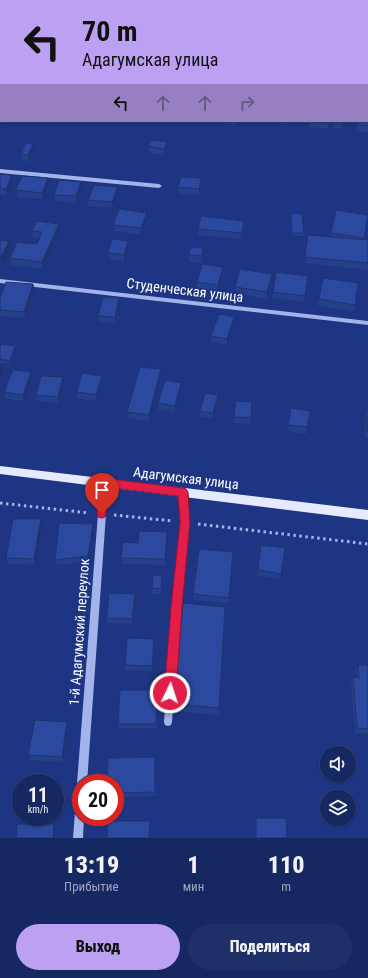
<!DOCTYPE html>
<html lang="ru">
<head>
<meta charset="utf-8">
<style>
  :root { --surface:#162862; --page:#1f3068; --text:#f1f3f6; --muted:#9ea6be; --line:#354477; --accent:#bca0f2 }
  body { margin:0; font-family:"Roboto Condensed",sans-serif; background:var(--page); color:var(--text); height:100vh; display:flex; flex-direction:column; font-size:15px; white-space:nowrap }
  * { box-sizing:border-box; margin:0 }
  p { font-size:13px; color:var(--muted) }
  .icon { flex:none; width:22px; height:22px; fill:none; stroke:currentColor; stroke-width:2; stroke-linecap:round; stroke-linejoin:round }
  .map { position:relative; height:838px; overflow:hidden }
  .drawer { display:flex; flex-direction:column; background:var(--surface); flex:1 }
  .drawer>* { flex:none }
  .top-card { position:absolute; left:0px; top:0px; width:368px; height:122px; box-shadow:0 1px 3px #0004,0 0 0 1px var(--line); background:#bca0f2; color:#111; overflow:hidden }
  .fabs { position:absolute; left:320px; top:746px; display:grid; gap:8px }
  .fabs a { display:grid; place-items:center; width:36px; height:36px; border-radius:50%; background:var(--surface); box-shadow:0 1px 3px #0004,0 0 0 1px var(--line); font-size:20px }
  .speed { position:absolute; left:12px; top:774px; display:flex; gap:8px; font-size:20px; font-weight:700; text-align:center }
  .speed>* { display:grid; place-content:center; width:52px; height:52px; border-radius:50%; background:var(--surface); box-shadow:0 1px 3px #0004,0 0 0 1px var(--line); line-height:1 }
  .speed small { font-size:10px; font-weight:400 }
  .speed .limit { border:6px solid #d22; background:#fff; color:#111 }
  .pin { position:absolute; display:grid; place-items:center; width:34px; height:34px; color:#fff; margin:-41px -17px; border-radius:50% 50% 50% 0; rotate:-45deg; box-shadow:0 0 4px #0007 }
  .pin .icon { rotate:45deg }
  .me { position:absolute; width:44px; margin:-22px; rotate:4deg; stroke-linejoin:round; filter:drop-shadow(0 0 3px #0008) }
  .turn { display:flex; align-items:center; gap:14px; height:84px; padding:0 16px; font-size:18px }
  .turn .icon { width:52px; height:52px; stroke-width:2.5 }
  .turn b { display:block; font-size:28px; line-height:34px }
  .lanes { display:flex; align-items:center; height:38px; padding:0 16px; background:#0003; justify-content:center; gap:20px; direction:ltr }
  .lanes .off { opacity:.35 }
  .eta { display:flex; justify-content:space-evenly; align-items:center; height:68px; text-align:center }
  .eta b { font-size:24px; font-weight:800; line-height:28px }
  .cta { display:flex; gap:8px; margin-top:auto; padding:8px 16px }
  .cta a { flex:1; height:46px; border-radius:24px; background:var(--accent); color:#111; font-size:16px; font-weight:800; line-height:46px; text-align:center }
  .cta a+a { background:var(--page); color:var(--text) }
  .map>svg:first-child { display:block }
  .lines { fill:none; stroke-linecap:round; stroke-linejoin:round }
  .path { stroke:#a2b4ea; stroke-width:3; stroke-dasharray:2.5 3.5; stroke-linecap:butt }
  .minor { fill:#a2b4ea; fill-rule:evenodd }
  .major { fill:#e5eafe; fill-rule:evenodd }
  .wall { fill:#263f8a }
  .shaded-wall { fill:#1f3370 }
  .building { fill:#2c49a0; stroke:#1f3370 }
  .route { fill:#e11d48; stroke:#92132f }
  .labels { text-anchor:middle; stroke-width:4; stroke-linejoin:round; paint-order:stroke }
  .street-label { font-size:14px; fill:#fff; stroke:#1d3582 }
</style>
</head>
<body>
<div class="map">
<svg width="368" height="838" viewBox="0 0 368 838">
  <rect width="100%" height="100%" fill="#1d3582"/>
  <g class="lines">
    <path class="path" d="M0 503 89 513
      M114 515 173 521
      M198 524 368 544"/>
    <path class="minor" d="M0 69H1V72H0Z
      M367 97H368V99H367Z
      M0 169 159 184 162 186 159 188 0 173Z
      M0 279 368 321V325L0 283Z
      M102 479 105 480 106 482V514L87 783H81V787L79 786 77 783 98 514V482L99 480Z
      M183 489 186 490 187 492 189 522 180 607 172 722 171 725 168 726 165 725 164 722 172 607 181 522 179 492 180 490Z
      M81 793V817H84L83 838H73L76 798 78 795Z"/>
    <path class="major" d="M0 466 368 510V520L0 474Z"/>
  </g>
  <path class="wall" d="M260 0H298V1H260Z
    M0 32H1V47H0Z
    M368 111V132L356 131 357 121H367Z
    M228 121H237L235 125 228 124Z
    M270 121H288V124L270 122Z
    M309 121H329L328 128 309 127Z
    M334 121H344L342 129 333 128Z
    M33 144 34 150 29 161H22L21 154Z
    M148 146 167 149 164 155 149 153Z
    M0 174 13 181 7 195 0 194Z
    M48 178 49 184 43 199 17 197 16 190Z
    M201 178V185L199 195 178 194V187Z
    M82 188 77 203 55 201 54 195Z
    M118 193 113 208 89 206 88 200Z
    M291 213 304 233 303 236H292L290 217Z
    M368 215 363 240H368V270L305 263 308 235 330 237 331 233Z
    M147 219 141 235 114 231 113 225Z
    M244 227 241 239 198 235V229Z
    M60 230 43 269 11 265 10 258 37 244 39 238H33L32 231Z
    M0 240 10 247 2 266H0Z
    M128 241 129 247 124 261 109 260 108 253Z
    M203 248 202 263 189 262V255Z
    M223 267V273L218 291 197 288V282Z
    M308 276 304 302 272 298 273 292Z
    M323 278 355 305 354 311 318 306Z
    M271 281 267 299 234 293 235 287Z
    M33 284 35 290 26 318 0 316V298Z
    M119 298 120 304 115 323 99 322 98 316Z
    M234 317V323L227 345 211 342V336Z
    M15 346 16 349 10 364 2 363 3 368 0 379V347Z
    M161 375 149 421 128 418 127 412Z
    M63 377 64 383 59 403 37 401 36 395Z
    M32 378 24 401 6 399 4 392Z
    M102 382 97 401 77 399V392Z
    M181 389 175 412 158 410V403Z
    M218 395 217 401 213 419 200 417V411Z
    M252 402 250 424 234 423V417Z
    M291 408 310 411 306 434 287 431Z
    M366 410H368V438H365V416Z
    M42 525 36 565 8 564 6 558Z
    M94 530 89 562 57 565 55 560Z
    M167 532 166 565 122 564 121 558 138 543Z
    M261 545 285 548 280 579 257 576Z
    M233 552 229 603 193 600V594Z
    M162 581 161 594H152V588Z
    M135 594V599L133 624 107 623V618Z
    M225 607 219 715 174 711V704Z
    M154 644 153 671 125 670V665Z
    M358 665H368V733H355L351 682 353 677 357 678 356 670Z
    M158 695 157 728H119L118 724Z
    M67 722 68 726 63 762 30 760 28 755Z
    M155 761V796L115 797V783Z
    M256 818 287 838H255V822Z"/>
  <path class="shaded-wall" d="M1 91V100L0 93Z
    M167 142V149L164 155V149Z
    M33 144 34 150 29 161 28 155Z
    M12 175 13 181 7 195 6 189Z
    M48 178 49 184 43 199 42 193Z
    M201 178V185L199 195V189Z
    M81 182 82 188 77 203 76 196Z
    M118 187V193L113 208 112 202Z
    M147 213V219L141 235V228Z
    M244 221V227L241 239Z
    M59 224 60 230 43 269 42 262Z
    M9 241 10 247 2 266 0 259Z
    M128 241 129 247 124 261V255Z
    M223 267V273L218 291V285Z
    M272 274 271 281 267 299V292Z
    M33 284 35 290 26 318 24 312Z
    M119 298 120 304 115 323V317Z
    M234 317V323L227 345V339Z
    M15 346 16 349 10 364V361Z
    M1 362 3 368 0 379V367Z
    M161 369V375L149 421V415Z
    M31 372 32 378 24 401 23 395Z
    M102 376V382L97 401 96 395Z
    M63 377 64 383 59 403 58 397Z
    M181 383V389L175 412V406Z
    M218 395 217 401 213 419V413Z
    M41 519 42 525 36 565 34 559Z
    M93 524 94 530 89 562 88 556Z
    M167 532V538L166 565 165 559Z
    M162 575V581L161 594V589Z
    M135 594V599L133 624 132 619Z
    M154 639V644L153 671 152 666Z
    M67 722 68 726 63 762 62 757Z
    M54 824 55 828V838H53Z"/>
  <path class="building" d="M201 0H230L229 1H201Z
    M260 0H282L290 1H260Z
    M313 0H326V1H313Z
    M0 32H1V41H0Z
    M0 81H1V91L0 93Z
    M367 111H368V126L357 125 358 121H367Z
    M334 121H344L343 123 334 122Z
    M151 140 167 142 164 149 148 146Z
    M26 143 33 144 28 155 21 154Z
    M0 174 12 175 6 189 0 188Z
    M22 176 48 178 42 193 16 190Z
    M181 177 201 178 199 189 178 187Z
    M59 180 81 182 76 196 54 195Z
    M94 185 118 187 112 202 88 200Z
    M119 209 147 213 141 228 113 225Z
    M336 210 368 215 364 238 331 233Z
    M291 213 302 214 304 233H292Z
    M201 216 244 221 242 233 198 229Z
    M37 221 59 224 42 262 10 258 17 242 37 244 42 232 32 231Z
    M308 235 368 240V263L305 257Z
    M112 239 128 241 124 255 108 253Z
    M0 240 9 241 0 259Z
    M191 247 203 248 202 256 189 255Z
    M202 264 223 267 218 285 197 282Z
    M240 269 272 274 267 292 235 287Z
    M276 272 308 276 305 296 273 292Z
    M323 278 358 283 355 305 319 299Z
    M6 282 33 284 24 312 0 310V298Z
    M103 297 119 298 115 317 98 316Z
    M219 314 234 317 227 339 211 336Z
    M1 344 15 346 10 361 0 359V347Z
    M140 367 161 369 149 415 127 412Z
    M13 370 31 372 23 395 4 392Z
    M82 373 102 376 96 395 77 392Z
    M41 376 63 377 58 397 36 395Z
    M165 380 181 383 175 406 158 403Z
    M205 393 218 395 213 413 200 411Z
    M236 401 252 402 251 418 234 417Z
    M291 408 310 411 307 427 288 425Z
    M366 410H368V432H367Z
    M13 519H41L34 559 6 558Z
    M59 523 93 524 88 556 55 560Z
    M139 531 167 532 165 559 121 558 123 542 138 543Z
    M261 545 285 548 281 574 258 570Z
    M199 549 233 552 229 598 193 594Z
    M153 575H162L161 589 152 588Z
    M109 593 135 594 132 619 107 618Z
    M183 603 225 607 219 708 174 704Z
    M127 638 154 639 152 666 125 665Z
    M358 665H368V729L357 728 353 677 359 678Z
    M120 690H157L156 724H118Z
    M35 720 67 722 62 757 28 755Z
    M155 757V792L115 793V783H107L108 758Z
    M256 818H286L287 838H256Z
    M108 821H150L149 838H107Z
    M17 824H54L53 838H16Z"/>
  <path class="route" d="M102 478 183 488 186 489 188 492 190 522 182 607 176 693 174 697 170 698 166 697 164 693 171 607 180 522 178 496 107 487 106 514 105 517 102 518 98 517 97 514V482L99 479Z"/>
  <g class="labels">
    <g class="street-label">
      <text transform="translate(185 290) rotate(7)" y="5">Студенческая улица</text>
      <text transform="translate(186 478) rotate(7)" y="5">Адагумская улица</text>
      <text transform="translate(79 632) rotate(-86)" y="5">1-й Адагумский переулок</text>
    </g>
  </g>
</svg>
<div class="fabs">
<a><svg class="icon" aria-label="sound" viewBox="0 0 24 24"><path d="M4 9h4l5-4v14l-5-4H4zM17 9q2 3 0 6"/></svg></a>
<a><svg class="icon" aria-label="layers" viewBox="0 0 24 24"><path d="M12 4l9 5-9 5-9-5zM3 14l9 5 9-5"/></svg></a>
</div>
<div class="speed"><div>11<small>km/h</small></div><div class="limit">20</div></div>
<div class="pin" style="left:102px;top:514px;background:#d93025"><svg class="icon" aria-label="arrive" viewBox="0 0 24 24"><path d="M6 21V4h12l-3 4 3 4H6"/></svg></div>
<svg class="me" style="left:170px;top:693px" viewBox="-20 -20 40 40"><circle r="17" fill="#e11d48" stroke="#fff" stroke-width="3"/><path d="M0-11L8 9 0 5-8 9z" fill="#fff"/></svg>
<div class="top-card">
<div class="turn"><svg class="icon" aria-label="left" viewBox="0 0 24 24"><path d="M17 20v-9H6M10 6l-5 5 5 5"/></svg><div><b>70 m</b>Адагумская улица</div></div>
<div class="lanes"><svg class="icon" aria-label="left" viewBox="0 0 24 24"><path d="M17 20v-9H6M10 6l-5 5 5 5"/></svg><svg class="icon off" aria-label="ahead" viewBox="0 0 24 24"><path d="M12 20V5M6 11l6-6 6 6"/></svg><svg class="icon off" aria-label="ahead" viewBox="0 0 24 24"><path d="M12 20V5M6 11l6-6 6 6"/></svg><svg class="icon off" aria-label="right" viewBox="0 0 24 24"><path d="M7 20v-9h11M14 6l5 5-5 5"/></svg></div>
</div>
</div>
<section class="drawer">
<div class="eta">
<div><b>13:19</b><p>Прибытие</p></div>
<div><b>1</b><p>мин</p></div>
<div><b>110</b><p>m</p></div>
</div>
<div class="cta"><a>Выход</a><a>Поделиться</a></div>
</section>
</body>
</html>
